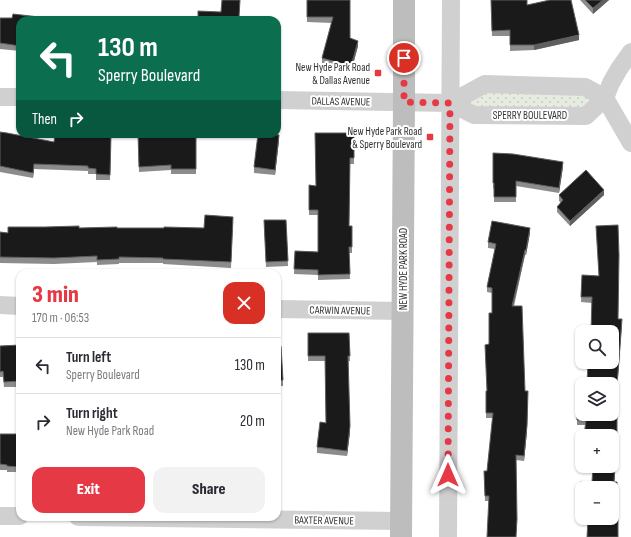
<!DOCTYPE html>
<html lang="en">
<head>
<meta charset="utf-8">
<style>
  :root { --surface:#fff; --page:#f2f2f3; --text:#2b2b33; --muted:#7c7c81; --line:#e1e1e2; --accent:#e63946 }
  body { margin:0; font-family:"Sofia Sans Condensed",sans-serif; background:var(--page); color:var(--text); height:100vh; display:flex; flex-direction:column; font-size:15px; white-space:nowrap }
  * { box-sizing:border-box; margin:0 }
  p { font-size:13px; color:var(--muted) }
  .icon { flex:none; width:22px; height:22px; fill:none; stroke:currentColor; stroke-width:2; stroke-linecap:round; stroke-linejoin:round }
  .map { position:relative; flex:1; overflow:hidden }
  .drawer { position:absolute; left:16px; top:269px; width:265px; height:252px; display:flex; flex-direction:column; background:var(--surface); border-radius:12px; box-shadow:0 1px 3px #0004 }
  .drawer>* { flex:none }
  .guide { position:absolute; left:16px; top:16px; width:265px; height:122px; border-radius:12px; box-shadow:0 1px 3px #0004; background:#0b6e4f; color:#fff; overflow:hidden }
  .buttons { position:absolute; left:575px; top:325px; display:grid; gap:8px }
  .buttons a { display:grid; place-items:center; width:44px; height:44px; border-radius:8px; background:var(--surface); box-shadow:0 1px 3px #0004; font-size:20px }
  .pin { position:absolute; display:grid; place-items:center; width:34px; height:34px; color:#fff; margin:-17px; border:2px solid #fff; border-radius:50%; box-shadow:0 1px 4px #0007 }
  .me { position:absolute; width:44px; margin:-22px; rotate:0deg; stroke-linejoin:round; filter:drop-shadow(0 0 3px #0008) }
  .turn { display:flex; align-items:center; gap:14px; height:84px; padding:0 16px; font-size:18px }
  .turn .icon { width:52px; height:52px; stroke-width:2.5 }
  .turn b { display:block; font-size:28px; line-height:34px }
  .then { display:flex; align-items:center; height:38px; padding:0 16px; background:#0003; gap:8px; font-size:15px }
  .round { display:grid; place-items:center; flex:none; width:42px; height:42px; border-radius:12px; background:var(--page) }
  .headline { display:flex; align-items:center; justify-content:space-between; height:68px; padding:0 16px }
  h1 { font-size:24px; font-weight:800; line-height:30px; color:var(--accent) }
  .button { display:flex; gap:8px; margin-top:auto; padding:8px 16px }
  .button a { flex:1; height:46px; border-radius:12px; background:var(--accent); color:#fff; font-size:16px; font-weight:800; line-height:46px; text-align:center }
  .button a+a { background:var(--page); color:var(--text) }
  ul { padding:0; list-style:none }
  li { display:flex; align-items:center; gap:12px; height:56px; padding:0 16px; border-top:1px solid var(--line) }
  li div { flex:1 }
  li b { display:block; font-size:15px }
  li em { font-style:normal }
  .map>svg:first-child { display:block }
  .grass { fill:url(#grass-dots) }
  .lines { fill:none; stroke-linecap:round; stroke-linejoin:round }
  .minor { stroke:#d0d0d0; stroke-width:18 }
  .secondary { stroke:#bdbdbd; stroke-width:22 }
  .wall { fill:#8c8c8c }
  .shaded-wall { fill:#5f5f5f }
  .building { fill:#1a1a1a; stroke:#5f5f5f }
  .route { stroke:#e63946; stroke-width:7; stroke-dasharray:0 12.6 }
  .poi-dot { fill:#e63946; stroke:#fff; stroke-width:1.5 }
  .labels { text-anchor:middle; stroke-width:4; stroke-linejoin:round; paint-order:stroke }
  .poi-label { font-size:11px; fill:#333; stroke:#fff; text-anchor:end }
  .street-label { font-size:11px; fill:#333; stroke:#fff }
</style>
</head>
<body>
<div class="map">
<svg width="631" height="537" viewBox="0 0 631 537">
  <defs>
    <pattern id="grass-dots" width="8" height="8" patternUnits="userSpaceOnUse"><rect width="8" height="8" fill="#e6ecdf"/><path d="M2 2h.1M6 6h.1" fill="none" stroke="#c6cbc0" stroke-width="1.8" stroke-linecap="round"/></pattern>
  </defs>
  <rect width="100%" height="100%" fill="#fff"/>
  <path class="grass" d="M484 87 583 89 601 99 585 113 475 112 456 102Z"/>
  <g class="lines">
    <path class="minor" d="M631 52 619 69 611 83 605 98 586 116 474 115 450 103 485 84 585 87 605 98 631 143
      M0 97H20
      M277 100 450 103
      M0 305 20 306
      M277 309 403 311
      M0 516H20
      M78 517 401 521
      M448 537 451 0"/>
    <path class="secondary" d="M401 537 404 102V0"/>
  </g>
  <path class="wall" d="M307 0H350V38L358 46 351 72 322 63V58L332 23 307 22Z
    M491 0 527 5 579 40 534 50 510 51V36H492Z
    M580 0H609L593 14Z
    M0 18H38L20 20V51L0 49Z
    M0 132 54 142 111 135 110 180H96V174H88V171L34 169 33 178 0 172Z
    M354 133V164H350L349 226 352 231V253H349L350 279 318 280V275L294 274 295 251 318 252V215H309V185L316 186Z
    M138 134H196V174H171V170L139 172Z
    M279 140 275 175 254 173V167Z
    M493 153 563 167 559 193 516 186V202H494V189L493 188Z
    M559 195H604L570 226 557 212V207L561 203 559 201Z
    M264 220H286L288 266 266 267Z
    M233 222 231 268 163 264V263H119V264L97 265V262L54 264 0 263V232L8 233 79 228H204Z
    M530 233 526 255H525L514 306 525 391 527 431 524 461 516 460 489 501H485L484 471H487L493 418H486V391H487L492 313V293L487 292V287L495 249 488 248V242Z
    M582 275 618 319 622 325 617 390V442L612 518 582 488V512H580V482H592L612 466 585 425H577V398L582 414 612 362 592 303 581 302Z
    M308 333H349L350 361H348L350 432 347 456 317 453V447L326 423 325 361H308Z
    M20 345V387H4L3 377H0V346Z
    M277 346 283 380V386H277Z
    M0 434H20V472H7V470H0Z
    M277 434 280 435 279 472 277 471Z"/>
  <path class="shaded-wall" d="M603 0H609L593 14V8Z
    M579 35V40L534 50V45Z
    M358 41V46L351 72V66Z
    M279 135V140L275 175V170Z
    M563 162V167L559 193V188Z
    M34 164V169L33 178V173Z
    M604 190V195L570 226V221Z
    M530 228V233L526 255V250Z
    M525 250V255L512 311V306Z
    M622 319 617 390V442L614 487 617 385Z
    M528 391 527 431 524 461V456Z
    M350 426V432L347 456V451Z"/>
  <path class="building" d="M222 0H240L239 17 262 20H112V17H198V11L221 12Z
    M307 0H350V38L358 41 351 66 322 58 333 17H307Z
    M491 0H527V5L550 0H571L579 35 534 45H510V30L492 31Z
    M585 0H603L593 8Z
    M13 14 39 17 38 18 61 20H20V46L0 43V18H12Z
    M0 132 7 133 54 142 55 134H94L111 135 110 175 96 174V169L88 168V166L34 164 33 173 0 166Z
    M315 133H354V158H350L349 226H352V247H349L350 274 318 275V270L294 269 295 251 318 252V210H309V185L316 186Z
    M138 134H196V169H171V165L139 167Z
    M258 134H270L279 135 275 170 254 167Z
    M493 153 513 154 563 162 559 188 516 181V197H494V183H493Z
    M586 170 604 190 570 221 557 207 563 200 559 195Z
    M205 215 233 217 231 262 163 259V258L119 257V259L97 260V256L54 258 0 257V232L8 233V227H45L79 226V228L117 227V228H164V227L204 228Z
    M264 220H286L288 261 266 262Z
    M492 221 530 228 526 250H525L512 306H522L525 391H528L527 425 524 456 516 455 517 519 516 537H487L489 496H485L484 471H487L493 413H486V391H487L485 345 489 344V313H492V288L487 287 496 244 488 242Z
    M618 225 619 255 618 319H622L617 385V436L614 482H617V519H618V537H587L588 518H612V488H582V506H580V482H592L593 466H612V436H584L586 420H577V398H582V414H612V384H587L588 362H612V332H591L592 297H581L582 275 599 276 596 226Z
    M308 333H349L350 356H348L350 426 347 451 317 447 320 422 326 423 325 356H308Z
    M20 345V381L4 382 3 371 0 372V346Z
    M277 346H281L283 380 277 381Z
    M0 434H20V467L7 466V465L0 464Z
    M277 434 280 435 279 466H277Z"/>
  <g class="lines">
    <path class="route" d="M404 58V102L450 103 448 475"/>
  </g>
  <g class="poi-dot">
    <rect x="374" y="69" width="8" height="8" rx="2"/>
    <rect x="426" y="133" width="8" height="8" rx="2"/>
  </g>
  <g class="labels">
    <g class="poi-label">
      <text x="370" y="71">New Hyde Park Road<tspan x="370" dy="13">&amp; Dallas Avenue</tspan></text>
      <text x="422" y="135">New Hyde Park Road<tspan x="422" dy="13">&amp; Sperry Boulevard</tspan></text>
    </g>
    <g class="street-label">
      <text transform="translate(341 101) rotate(1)" y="4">DALLAS AVENUE</text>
      <text x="530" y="119">SPERRY BOULEVARD</text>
      <text transform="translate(403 269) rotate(-90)" y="4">NEW HYDE PARK ROAD</text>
      <text transform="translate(340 310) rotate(1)" y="4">CARWIN AVENUE</text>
      <text transform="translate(324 520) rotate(1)" y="4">BAXTER AVENUE</text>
    </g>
  </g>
</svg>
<div class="buttons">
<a><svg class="icon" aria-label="search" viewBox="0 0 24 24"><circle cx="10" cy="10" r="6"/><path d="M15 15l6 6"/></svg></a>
<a><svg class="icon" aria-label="layers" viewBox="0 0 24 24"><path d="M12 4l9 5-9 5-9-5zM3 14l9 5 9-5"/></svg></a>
<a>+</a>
<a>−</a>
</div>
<div class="pin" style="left:404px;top:58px;background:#d93025"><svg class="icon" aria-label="arrive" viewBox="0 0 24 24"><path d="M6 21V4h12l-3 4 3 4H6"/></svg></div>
<svg class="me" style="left:448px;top:475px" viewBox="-20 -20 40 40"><path d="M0-17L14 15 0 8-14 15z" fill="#e63946" stroke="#fff" stroke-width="4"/></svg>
<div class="guide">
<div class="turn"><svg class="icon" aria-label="left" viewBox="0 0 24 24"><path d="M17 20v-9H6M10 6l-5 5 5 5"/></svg><div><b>130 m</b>Sperry Boulevard</div></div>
<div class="then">Then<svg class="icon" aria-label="right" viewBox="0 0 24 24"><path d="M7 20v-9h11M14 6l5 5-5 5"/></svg></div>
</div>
<section class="drawer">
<div class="headline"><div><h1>3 min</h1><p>170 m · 06:53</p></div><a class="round" style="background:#d93025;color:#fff"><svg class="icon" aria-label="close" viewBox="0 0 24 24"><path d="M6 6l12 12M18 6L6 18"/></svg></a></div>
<ul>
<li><svg class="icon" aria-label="left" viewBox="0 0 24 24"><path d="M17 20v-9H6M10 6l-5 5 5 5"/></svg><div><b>Turn left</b><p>Sperry Boulevard</p></div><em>130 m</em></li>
<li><svg class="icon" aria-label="right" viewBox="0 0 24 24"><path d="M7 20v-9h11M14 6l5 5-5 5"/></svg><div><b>Turn right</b><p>New Hyde Park Road</p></div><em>20 m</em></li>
</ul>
<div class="button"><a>Exit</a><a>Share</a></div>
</section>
</div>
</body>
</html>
